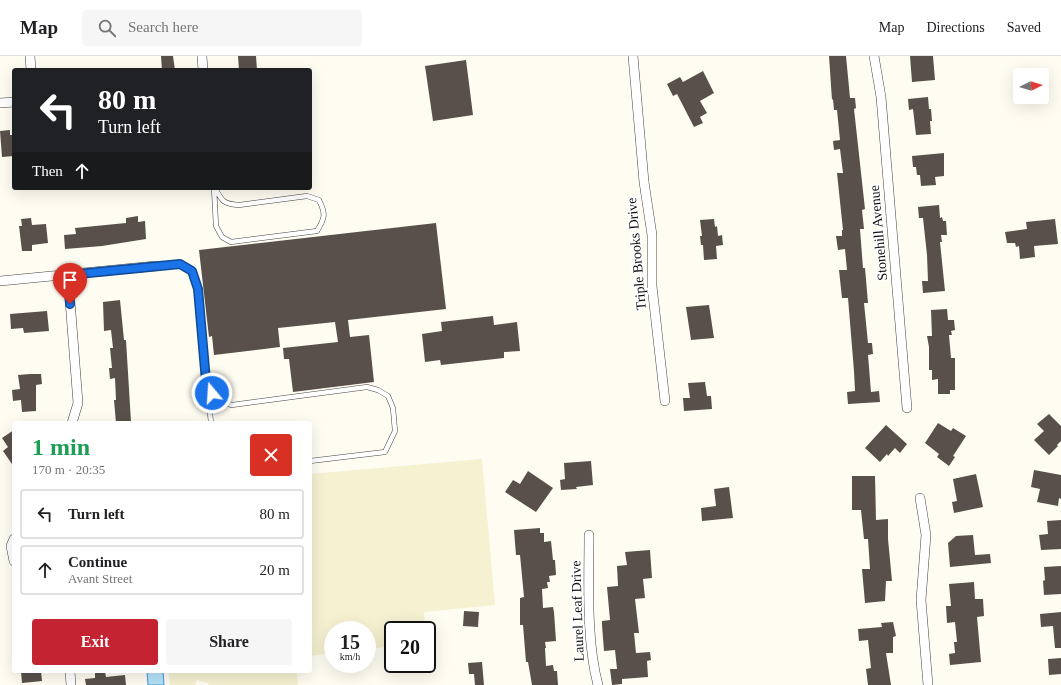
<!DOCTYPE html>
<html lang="en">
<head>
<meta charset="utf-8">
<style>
  :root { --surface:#fff; --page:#f6f6f6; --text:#202124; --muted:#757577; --line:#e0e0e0; --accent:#c42331 }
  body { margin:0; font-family:Georgia,serif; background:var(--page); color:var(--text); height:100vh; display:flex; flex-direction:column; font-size:15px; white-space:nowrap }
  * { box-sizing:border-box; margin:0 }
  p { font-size:13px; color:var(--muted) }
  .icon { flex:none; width:22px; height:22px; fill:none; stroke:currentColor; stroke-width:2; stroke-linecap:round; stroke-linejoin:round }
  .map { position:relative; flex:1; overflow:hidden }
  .drawer { position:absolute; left:12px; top:365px; width:300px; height:252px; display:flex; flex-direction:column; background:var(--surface); border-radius:4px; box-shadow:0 4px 16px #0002 }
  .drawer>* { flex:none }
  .hud { position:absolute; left:12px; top:12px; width:300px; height:122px; border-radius:4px; box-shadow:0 4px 16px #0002; background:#202124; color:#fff; overflow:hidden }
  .needle { width:26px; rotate:85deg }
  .buttons { position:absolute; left:1013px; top:12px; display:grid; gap:8px }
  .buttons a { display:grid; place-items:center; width:36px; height:36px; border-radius:4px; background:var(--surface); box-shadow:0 4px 16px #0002; font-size:20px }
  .speed { position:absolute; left:324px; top:565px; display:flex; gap:8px; font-size:20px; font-weight:700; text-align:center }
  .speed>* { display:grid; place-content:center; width:52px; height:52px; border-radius:50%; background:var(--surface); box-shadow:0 4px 16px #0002; line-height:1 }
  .speed small { font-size:10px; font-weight:400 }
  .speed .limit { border:2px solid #111; border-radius:6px; background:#fff; color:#111 }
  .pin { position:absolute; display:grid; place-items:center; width:34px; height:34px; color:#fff; margin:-41px -17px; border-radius:50% 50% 50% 0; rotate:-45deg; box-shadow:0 0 4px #0007 }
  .pin .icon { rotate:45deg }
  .me { position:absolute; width:44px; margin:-22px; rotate:342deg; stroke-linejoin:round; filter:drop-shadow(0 0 3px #0008) }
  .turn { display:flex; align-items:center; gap:14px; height:84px; padding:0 20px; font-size:18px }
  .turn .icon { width:52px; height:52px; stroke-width:2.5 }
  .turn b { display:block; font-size:28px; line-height:34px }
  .then { display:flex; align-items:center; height:38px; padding:0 20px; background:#0003; gap:8px; font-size:15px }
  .round { display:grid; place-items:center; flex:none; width:42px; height:42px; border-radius:4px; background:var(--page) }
  .summary { display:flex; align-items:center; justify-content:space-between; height:68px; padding:0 20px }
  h1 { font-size:24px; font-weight:700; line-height:30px; color:#1e9e55 }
  .action { display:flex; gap:8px; margin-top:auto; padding:8px 20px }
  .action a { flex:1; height:46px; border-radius:4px; background:var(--accent); color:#fff; font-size:16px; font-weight:700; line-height:46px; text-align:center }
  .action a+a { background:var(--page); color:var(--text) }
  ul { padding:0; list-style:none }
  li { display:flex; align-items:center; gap:12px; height:50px; margin:0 8px 6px; padding:0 12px; border:2px solid var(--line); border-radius:4px }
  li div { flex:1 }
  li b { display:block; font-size:15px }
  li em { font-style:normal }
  header { display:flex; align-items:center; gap:24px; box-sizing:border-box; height:56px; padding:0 20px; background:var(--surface); border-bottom:1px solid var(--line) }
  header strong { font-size:19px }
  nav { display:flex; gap:22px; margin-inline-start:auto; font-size:14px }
  .search { width:280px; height:36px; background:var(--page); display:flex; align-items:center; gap:10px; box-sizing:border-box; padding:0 14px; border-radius:4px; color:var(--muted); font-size:15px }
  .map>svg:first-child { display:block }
  .farmland { fill:#f6f1d1 }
  .water { fill:#b5e2f8; stroke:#3a9bd1 }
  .building { fill:#59504b }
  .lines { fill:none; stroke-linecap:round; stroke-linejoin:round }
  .service-casing { stroke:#434343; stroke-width:5.5 }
  .minor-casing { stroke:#434343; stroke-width:10 }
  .service { stroke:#fff; stroke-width:4.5 }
  .minor { stroke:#fff; stroke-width:9 }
  .route-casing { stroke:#114b97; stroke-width:10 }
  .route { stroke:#1a73e8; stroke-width:7 }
  .labels { text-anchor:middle; stroke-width:4; stroke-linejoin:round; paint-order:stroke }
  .street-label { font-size:14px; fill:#101010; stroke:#fff }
</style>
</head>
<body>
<header>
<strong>Map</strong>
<div class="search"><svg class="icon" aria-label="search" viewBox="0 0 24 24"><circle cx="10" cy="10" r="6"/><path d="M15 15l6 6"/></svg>Search here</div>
<nav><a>Map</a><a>Directions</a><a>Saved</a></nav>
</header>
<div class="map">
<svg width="1061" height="629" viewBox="0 0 1061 629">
  <rect width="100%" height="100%" fill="#fffcf2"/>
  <path class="farmland" d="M482 403 495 549 424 556 425 574H393V590L367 593V574H333V597L310 600V418Z
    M169 615H297L298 629H208L209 627 197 624 195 629H170Z"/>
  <path class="water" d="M147 615H163L164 629H148Z"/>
  <path class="building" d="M161 0H173L175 14H162Z
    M238 0H256L257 14H239Z
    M829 0H846L850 42H855L856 52 854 53 865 153 862 154 864 173H860L863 212H865L868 247H864L868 287H872L873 298 868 299 871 336 879 335 880 346 848 348 847 336 855 335 854 315 848 242H842L839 214H847L845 193 838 194 836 180H842V174H843L837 117H843L840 93 834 94 833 85 840 84 837 54H834L833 43 832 44Z
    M910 0H933L935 24 912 26Z
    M466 4 473 59 433 65 425 10Z
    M703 15 714 37 700 45 707 57 700 61 703 67 694 71 677 38 673 40 667 28 680 21 683 26Z
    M928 41 929 53H931L932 65H930L931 78 916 79 913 53 909 54 908 43Z
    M10 74V79H14V100L2 101 0 75Z
    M944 97V120L935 121 936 129 921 130 920 119H917L916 111H913L912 100Z
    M939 149 940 162 942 161 943 165H946L947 179H941L942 186H940L945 235 923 237 922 225H928L927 199 923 162H919L918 151Z
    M138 160V166L145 165 146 183 102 190 65 193 64 179 76 178 75 172 126 167V162Z
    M31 162 32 169 46 168 48 187 32 189V195H22L19 170H22L21 163Z
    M714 163 715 171 717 170 718 180 722 179 723 189 716 190 717 203 704 204 703 189H701L700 180H702L700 164Z
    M1055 163 1058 188 1034 190 1035 201 1020 203 1019 190 1016 191 1015 187H1007L1005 176 1027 173 1026 166Z
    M436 167 446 253 348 264 350 281 369 279 374 326 293 336 289 303H284L283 292 338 286 335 266 278 272 280 291 214 299 212 280 209 281 199 194Z
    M120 244 124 284H126L131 366 116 367 114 344H116L115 322 110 323 109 312H112L110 292H113L111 274 104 275 103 246Z
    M709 249 714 282 691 284 686 251Z
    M947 253 948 264H954L955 274 951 275 952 279H949L951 302H955V334H950V338H938V323L932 324V314H929V291L927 280H932L931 254Z
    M47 255 49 275 24 277 23 272 11 273 10 258Z
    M493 260 494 269 517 266 520 295 504 296V302L441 309 440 304 425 306 422 278 442 275 441 266Z
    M30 318H41L42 328 36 329V355L22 356 21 344 13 345 12 334 20 333 18 319Z
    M705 326 707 340H711L712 353 684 355 683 342H690L688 327Z
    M1049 358 1061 370V385L1057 389 1058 390 1049 399 1034 384 1044 375 1037 368Z
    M938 367 951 375 953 372 966 380 953 400 955 401 949 410 937 401 939 398 925 387Z
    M886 369 907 388 900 397 895 392 888 400 887 398 880 406 865 392Z
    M14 374V411L3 395 8 391 2 382Z
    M591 405 593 429 576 431 577 433 561 434 560 424 565 423 564 407Z
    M1034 414 1061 419V443L1059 442 1058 450 1037 446 1040 433 1031 431Z
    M528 415 553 432 536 456 505 436 513 424 520 428Z
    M976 418 983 451 954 457 952 446 957 445 953 423Z
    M852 420H875L876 464 888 463V483L892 525H886L885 545 865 547 862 513H870L868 483H864L861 454H852Z
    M729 431 733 462 702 465 701 452 716 450 714 433Z
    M1061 464V493L1041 494 1039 479 1048 478 1047 465Z
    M540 472V477H544V486L551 485 553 504H555L556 519 549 520 550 526H547L548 532 542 533 543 552 553 551 554 556 556 585 545 586 546 592H545L546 610 553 609 554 615H557L558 629H532L528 606H526L523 569H520V542L524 541 520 499H516L514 474Z
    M973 479 975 499 990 498 991 507 950 511 948 487 956 480Z
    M650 494 652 522 643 523 645 542 635 543 639 577H634L636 597 650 596 651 604 647 605 648 621 622 623V628L612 629 610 613H617L615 594 604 595 602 569V565L610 564 607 531 618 530 617 510 627 509 625 496Z
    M1061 510V538L1044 539 1043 525 1045 524 1044 511Z
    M974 526 975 543H983L984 560 977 561 981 606 950 609 949 598 955 597 954 586H957L955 566 947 567 946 550H951L949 528Z
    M464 555 479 556 478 571 463 570Z
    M1061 556V592H1055L1053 570 1041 571 1040 558Z
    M893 566 896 580 893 581V597H886L891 629H868L866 613 871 612 868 584 859 585 858 573 882 571 881 567Z
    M1061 602V618L1049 619 1048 603Z
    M482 606 484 629H475L474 618H469L468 607Z
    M21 615H41L42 625 22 627Z
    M105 616 106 621 125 619 126 629H86L85 623 95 622V617Z"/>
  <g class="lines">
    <defs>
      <path id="service" d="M214 132 216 170 222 181 231 186 317 175C325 162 326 158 319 144L307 140 239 149C223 148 222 145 215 132
        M155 210 180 208 191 215 198 233 211 367
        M207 325 218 345 232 349 367 331 378 334 388 340 393 352 395 375 385 396 310 405"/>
      <path id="minor" d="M30 0 31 14
        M202 0 203 14
        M633 0 644 126 652 179V230L665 345
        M874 0 881 41 907 352
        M0 47 14 46
        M68 219 78 347 72 367
        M0 225 155 210
        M920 442 926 479 921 544 928 629
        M589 479C589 526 586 584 598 629
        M14 483 11 490 14 505
        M70 615 71 629"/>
    </defs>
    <use href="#service" class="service-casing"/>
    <use href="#minor" class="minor-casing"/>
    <use href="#service" class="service"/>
    <use href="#minor" class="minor"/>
  </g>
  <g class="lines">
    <defs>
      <path id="route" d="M70 248 68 219 180 208 192 215 198 233 206 325 212 337"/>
    </defs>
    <use href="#route" class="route-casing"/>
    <use href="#route" class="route"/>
  </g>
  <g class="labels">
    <g class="street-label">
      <text transform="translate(878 177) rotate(-95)" y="5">Stonehill Avenue</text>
      <text transform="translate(636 198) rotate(-95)" y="5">Triple Brooks Drive</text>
      <text transform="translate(577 555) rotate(-92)" y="5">Laurel Leaf Drive</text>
    </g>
  </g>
</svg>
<div class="buttons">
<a><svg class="needle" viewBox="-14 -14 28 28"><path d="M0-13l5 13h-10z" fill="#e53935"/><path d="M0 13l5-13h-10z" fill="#757577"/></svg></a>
</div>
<div class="speed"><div>15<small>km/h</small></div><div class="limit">20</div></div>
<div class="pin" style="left:70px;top:248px;background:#d93025"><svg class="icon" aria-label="arrive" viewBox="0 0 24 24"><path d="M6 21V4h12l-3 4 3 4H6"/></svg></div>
<svg class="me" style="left:212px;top:337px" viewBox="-20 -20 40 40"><circle r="17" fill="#1a73e8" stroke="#fff" stroke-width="3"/><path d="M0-11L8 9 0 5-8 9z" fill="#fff"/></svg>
<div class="hud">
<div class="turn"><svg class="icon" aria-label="left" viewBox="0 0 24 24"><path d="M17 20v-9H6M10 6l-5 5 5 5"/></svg><div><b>80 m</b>Turn left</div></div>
<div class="then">Then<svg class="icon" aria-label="ahead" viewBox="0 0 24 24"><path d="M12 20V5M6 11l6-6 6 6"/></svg></div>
</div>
<section class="drawer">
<div class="summary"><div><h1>1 min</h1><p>170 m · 20:35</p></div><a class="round" style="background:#d93025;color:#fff"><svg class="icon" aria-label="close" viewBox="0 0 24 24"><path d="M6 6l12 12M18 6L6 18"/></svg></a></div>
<ul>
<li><svg class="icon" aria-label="left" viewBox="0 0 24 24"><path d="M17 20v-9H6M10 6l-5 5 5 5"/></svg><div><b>Turn left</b></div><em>80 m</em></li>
<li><svg class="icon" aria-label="ahead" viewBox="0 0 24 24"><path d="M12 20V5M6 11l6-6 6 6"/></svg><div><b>Continue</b><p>Avant Street</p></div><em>20 m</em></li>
</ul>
<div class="action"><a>Exit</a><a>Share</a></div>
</section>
</div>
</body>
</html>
